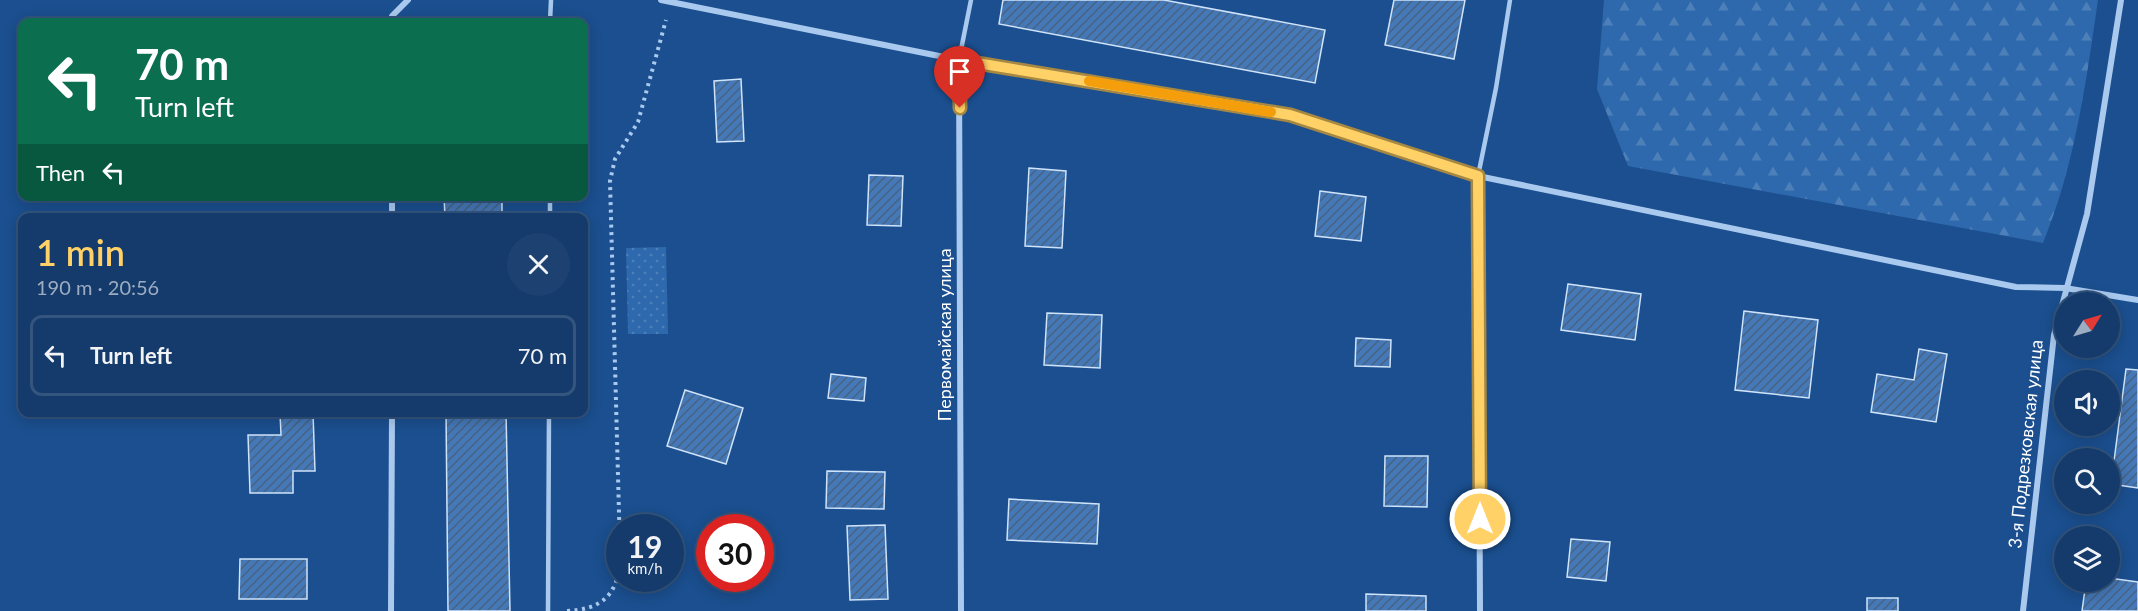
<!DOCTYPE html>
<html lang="en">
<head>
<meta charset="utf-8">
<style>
  :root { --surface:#143b6b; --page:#1d4271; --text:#f1f3f6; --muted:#9dadc1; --line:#33557e; --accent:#ffd166 }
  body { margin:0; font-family:Lato,sans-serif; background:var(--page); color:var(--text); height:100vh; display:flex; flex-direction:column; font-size:22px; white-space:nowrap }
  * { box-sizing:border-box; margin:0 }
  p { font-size:20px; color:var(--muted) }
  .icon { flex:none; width:33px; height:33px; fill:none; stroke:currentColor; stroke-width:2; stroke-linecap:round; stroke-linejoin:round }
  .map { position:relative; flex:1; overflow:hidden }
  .sheet { position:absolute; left:18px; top:213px; width:570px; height:204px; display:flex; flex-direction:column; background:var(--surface); border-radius:12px; box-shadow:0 3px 15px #0003,0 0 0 2px var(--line) }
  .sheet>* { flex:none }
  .banner { position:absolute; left:18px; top:18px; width:570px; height:183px; border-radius:12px; box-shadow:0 3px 15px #0003,0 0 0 2px var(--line); background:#0b6e4f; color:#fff; overflow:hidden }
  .needle { width:39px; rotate:53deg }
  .fabs { position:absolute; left:2054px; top:292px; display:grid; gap:12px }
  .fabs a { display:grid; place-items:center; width:66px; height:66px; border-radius:50%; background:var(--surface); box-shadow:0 3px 15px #0003,0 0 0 2px var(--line); font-size:30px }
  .speed { position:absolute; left:606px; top:514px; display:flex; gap:12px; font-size:30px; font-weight:700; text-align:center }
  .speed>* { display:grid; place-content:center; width:78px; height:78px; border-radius:50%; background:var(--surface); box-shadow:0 3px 15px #0003,0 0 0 2px var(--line); line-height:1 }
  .speed small { font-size:15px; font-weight:400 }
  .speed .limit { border:9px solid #d22; background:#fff; color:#111 }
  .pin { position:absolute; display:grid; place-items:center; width:51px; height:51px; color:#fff; margin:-62px -26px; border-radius:50% 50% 50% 0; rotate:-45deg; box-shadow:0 0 6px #0007 }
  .pin .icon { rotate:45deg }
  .me { position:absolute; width:66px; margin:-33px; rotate:0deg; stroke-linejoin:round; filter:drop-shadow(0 0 4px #0008) }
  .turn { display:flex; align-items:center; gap:21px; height:126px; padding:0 18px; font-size:27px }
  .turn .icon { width:78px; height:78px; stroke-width:2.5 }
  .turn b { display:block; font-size:42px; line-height:51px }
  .then { display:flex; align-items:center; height:57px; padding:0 18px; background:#0003; gap:12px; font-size:22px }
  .round { display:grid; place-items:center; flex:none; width:63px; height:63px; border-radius:32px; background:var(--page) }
  .overview { display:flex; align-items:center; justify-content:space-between; height:102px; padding:0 18px }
  h1 { font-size:36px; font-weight:600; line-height:45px; color:var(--accent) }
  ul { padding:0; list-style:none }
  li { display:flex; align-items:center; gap:18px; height:81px; margin:0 12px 9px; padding:0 6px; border:3px solid var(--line); border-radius:12px }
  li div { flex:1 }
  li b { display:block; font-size:22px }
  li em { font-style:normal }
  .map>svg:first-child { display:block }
  .green { fill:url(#green-dots) }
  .forest { fill:url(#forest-firs) }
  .building { fill:url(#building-hatch); stroke:#cfe3fa; stroke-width:1.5 }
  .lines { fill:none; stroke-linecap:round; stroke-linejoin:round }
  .path { stroke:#a9c9ee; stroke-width:4; stroke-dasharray:3 4.5; stroke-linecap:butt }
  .lane { stroke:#a9c9ee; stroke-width:4.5 }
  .street { stroke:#a9c9ee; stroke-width:6 }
  .route-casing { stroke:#a68842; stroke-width:15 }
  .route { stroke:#ffd166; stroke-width:10 }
  .slow { stroke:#f59e0b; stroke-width:10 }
  .labels { text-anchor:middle; stroke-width:4.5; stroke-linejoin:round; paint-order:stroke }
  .street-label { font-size:18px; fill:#fff; stroke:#1b4f8f }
</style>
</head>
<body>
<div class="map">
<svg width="2138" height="611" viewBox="0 0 2138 611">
  <defs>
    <pattern id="green-dots" width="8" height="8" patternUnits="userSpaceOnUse" patternTransform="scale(1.5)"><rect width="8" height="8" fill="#2e69ad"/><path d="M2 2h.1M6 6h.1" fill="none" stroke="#4d80b9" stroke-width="1.8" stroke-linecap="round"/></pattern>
    <pattern id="forest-firs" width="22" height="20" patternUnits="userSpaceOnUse" patternTransform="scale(1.5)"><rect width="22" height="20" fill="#2e69ad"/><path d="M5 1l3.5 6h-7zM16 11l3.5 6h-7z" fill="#4d80b9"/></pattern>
    <pattern id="building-hatch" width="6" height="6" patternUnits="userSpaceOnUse" patternTransform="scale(1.5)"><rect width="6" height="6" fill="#4478b7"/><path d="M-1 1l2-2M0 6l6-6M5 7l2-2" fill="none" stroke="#486282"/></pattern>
  </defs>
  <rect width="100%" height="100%" fill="#1b4f8f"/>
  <path class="green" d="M666 247 668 334H628L626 248Z"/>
  <path class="forest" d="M1604 0H2098C2086 83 2075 165 2043 243L1628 166 1597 89Z"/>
  <path class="building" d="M1003 0H1164L1325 30 1315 83 999 24Z
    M1394 0H1465L1454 59 1385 45Z
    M443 19 499 21V22H443Z
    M741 79 744 141 717 142 714 81Z
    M1029 168 1066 171 1062 248 1025 246Z
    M869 175 903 176 901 226 867 225Z
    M1320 191 1366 197 1361 241 1315 236Z
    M444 196H502V218H445Z
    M1568 284 1641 294 1635 340 1561 330Z
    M1744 311 1818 320 1809 398 1735 390Z
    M1047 313 1102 315 1100 368 1044 365Z
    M1356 338 1391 340 1390 367 1355 366Z
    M1919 349 1947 354 1936 422 1871 412 1877 374 1914 380Z
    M2126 369 2138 370V488L2111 484Z
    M831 374 866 378 864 401 828 398Z
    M685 390 743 408 726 464 667 446Z
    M446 412H506L510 611H448Z
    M280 413H313L315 471H293V493H250L248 435H281Z
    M1385 456H1428L1427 507 1384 506Z
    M827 471 885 472 884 509 826 508Z
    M1009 499 1099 504 1097 544 1007 540Z
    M885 525 888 599 850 600 847 526Z
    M1571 539 1610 542 1606 581 1567 577Z
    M240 559H307V599H239Z
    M2109 578 2138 582V611H2082L2086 582H2109Z
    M1366 594 1426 596V611H1366Z
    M1867 598H1898V611H1867Z"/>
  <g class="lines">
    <path class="path" d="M620 550 610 181 615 159 638 122 666 20
      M567 611C599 609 616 598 620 564"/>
    <path class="lane" d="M550 22 551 0
      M959 60 971 0
      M1478 176 1496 88 1510 0
      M550 218V196
      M548 611 549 412"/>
    <path class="street" d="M661 0 959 60 1290 115 1478 176 2016 287 2065 288 2138 300
      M392 22V16L408 0
      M959 60 961 611
      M1478 176 1480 611
      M392 218V196
      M391 611 392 412
      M2023 611 2054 335 2087 214 2121 0"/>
  </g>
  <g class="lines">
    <defs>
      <path id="route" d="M960 108 959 60 1290 115 1478 176 1480 519"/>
    </defs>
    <use href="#route" class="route-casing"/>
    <use href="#route" class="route"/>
    <path class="slow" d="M1089 81 1271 112"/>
  </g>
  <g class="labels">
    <g class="street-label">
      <text transform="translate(945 335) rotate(-90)" y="6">Первомайская улица</text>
      <text transform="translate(2026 444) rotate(-84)" y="6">3-я Подрезковская улица</text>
    </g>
  </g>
</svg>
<div class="fabs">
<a><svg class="needle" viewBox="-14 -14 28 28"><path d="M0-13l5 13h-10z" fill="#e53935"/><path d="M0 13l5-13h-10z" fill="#9dadc1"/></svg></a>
<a><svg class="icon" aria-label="sound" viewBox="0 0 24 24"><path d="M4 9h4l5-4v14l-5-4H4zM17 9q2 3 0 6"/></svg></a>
<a><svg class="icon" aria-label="search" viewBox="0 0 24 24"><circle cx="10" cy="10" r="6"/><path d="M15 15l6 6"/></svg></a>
<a><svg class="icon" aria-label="layers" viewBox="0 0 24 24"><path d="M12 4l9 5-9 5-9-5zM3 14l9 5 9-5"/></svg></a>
</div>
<div class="speed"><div>19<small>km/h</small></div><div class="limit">30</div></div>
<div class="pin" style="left:960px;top:108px;background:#d93025"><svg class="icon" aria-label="arrive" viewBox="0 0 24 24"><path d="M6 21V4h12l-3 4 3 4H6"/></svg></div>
<svg class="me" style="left:1480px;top:519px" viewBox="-20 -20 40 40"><circle r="17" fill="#ffd166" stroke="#fff" stroke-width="3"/><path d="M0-11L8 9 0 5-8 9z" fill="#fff"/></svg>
<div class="banner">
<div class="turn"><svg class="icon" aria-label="left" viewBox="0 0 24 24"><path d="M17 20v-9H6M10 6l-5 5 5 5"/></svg><div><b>70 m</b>Turn left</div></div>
<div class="then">Then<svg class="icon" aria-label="left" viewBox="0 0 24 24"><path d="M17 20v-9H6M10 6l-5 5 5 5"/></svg></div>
</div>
<section class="sheet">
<div class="overview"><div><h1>1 min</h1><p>190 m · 20:56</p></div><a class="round"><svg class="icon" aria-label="close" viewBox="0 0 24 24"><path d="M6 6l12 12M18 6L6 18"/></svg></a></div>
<ul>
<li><svg class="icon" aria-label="left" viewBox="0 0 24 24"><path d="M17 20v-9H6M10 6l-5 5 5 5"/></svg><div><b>Turn left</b></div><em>70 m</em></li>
</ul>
</section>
</div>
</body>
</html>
